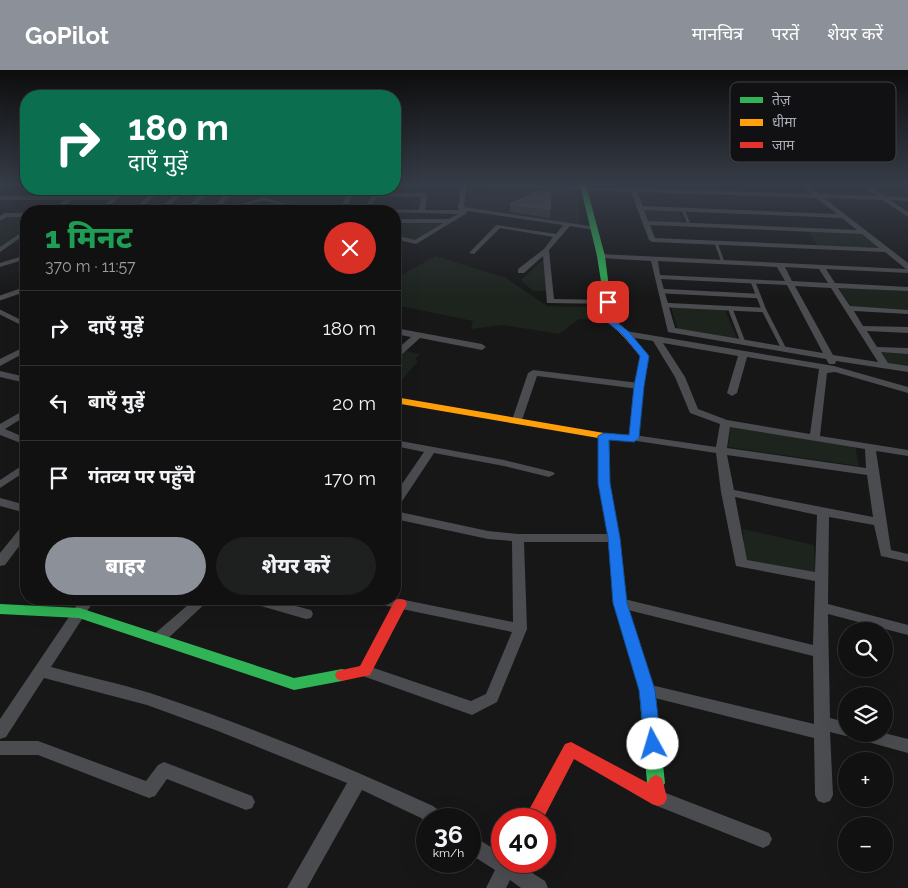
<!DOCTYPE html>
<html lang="hi">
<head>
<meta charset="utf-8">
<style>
  :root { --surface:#111; --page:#1e1f1f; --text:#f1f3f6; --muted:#9c9d9f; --line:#303131; --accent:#8c9099 }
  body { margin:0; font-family:Raleway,"Noto Sans Devanagari",sans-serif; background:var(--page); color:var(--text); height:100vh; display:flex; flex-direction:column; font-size:19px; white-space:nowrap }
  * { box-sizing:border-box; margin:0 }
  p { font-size:16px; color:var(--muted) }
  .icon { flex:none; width:28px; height:28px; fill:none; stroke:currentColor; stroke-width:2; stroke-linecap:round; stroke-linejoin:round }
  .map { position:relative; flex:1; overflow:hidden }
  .details { position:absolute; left:20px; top:135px; width:381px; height:400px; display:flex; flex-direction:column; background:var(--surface); border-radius:20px; box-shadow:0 5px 20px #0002,0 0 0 1px var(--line) }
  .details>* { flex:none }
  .guide { position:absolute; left:20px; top:20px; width:381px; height:105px; border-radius:20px; box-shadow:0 5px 20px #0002,0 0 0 1px var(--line); background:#0b6e4f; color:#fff; overflow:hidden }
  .controls { position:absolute; left:838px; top:552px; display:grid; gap:10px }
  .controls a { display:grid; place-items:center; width:55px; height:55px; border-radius:50%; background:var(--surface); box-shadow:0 5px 20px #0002,0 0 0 1px var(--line); font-size:25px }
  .speed { position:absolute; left:416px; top:738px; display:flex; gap:10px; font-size:25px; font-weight:700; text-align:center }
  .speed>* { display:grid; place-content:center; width:65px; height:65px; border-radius:50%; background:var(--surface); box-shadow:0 5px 20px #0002,0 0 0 1px var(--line); line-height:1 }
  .speed small { font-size:12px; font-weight:400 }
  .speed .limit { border:8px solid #d22; background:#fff; color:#111 }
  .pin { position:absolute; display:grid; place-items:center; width:42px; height:42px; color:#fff; margin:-21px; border-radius:10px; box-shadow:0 2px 8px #0006 }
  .me { position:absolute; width:55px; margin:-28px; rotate:354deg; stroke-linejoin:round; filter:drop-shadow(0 0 4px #0008) }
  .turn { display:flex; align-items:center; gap:18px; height:105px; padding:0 25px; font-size:22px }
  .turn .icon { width:65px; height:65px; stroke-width:2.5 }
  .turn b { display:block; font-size:35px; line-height:42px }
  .round { display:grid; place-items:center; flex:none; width:52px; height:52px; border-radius:26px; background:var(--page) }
  .head { display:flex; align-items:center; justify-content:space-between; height:85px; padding:0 25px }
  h1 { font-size:30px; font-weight:800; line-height:38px; color:#1e9e55 }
  .button { display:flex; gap:10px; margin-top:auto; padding:10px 25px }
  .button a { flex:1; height:58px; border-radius:30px; background:var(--accent); color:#fff; font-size:20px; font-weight:800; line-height:58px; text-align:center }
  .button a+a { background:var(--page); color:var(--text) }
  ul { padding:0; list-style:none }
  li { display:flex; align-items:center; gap:15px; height:75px; padding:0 25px; border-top:1px solid var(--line) }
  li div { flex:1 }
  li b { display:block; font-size:19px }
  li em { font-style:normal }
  header { display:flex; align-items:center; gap:30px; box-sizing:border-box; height:70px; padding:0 25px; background:var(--accent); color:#fff }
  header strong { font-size:24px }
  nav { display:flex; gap:28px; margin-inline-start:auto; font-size:18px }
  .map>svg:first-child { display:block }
  .built { fill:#212123 }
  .green { fill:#1d241e }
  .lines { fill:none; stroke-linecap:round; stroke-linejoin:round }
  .path { stroke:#4d4e52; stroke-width:1; stroke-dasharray:1 2; stroke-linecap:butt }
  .lane-far1 { stroke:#4b4c50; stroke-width:3 }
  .lane { stroke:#4b4c50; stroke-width:4.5 }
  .street { fill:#4b4c50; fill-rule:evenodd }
  .fast { fill:#30b455; fill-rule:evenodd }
  .slow { fill:#ff9f0a; fill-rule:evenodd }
  .jam { fill:#e5322d; fill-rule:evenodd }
  .wall { fill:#3d3d3f }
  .building { fill:#49494c; stroke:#58595d }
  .route { fill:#1a73e8; stroke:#114b97 }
  .key { fill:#111113; stroke:#3e4045; stroke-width:1 }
  .key-label { font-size:14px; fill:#a8adb8 }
</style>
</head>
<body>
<header>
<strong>GoPilot</strong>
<nav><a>मानचित्र</a><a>परतें</a><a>शेयर करें</a></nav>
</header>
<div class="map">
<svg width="908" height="818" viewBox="0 0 908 818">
  <rect width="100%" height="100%" fill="#171717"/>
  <path class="built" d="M471 115 579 119V156L464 138Z"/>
  <path class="green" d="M872 115H908V126L888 125Z
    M266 125H301L297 133 302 139 267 129Z
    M377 126H399L395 140H373Z
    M644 139 679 141 683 153 648 152Z
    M8 147H26V157L0 177V152Z
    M397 151 443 152 415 171 395 166Z
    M808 161 862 163 883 179 818 176Z
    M436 186 506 208 547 236 593 237 596 250 579 249 559 264 503 255 471 259 473 251 395 235V208Z
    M544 189 546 221H533L521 210Z
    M838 217 908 221V241L852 238Z
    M671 237 725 240 737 269 678 259Z
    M405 281 421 284 415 289 418 291 395 318V290Z
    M879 281 908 282V298L885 294Z
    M731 356 855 376 859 396 728 377Z
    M743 459 814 475 815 503 745 490Z"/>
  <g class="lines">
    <path class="path" d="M509 125 522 130
      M472 130 473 128 514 129"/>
    <path class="lane-far1" d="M683 139 689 155
      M716 173 723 192"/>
    <path class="lane" d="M753 212 764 240 784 279
      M661 221 758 226
      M0 228 26 219
      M664 235 764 240
      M730 238 743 272
      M0 242 26 255"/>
    <path class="street" d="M461 115H467L464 137 596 157V159L594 160 570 156 549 180 554 229 608 230H611V234L547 233 543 186 524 203H518V199L544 179 553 167 500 158 474 184 469 183 496 155 556 164 563 155 467 141V143L416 174 395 169V165L415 170 443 153H395V149H449L458 144 310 140 313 138 340 139 347 124 350 122 353 124 346 139H364L373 124 375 123H424L427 125 425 140H460L458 138ZM377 127H421L419 140 370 139Z
      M485 115 630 118 629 115H635L636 118 812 124 801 115H807L819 124 876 126 861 115H867L885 126 908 127V131L890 130 908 142V147L882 130 824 128 908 193V203L826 199 835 213 908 217V221L838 218 850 236 908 240V244L854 241 863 256 908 257V263L867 261 877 277 908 278V284L881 282 888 293 908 296V302L836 291 835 294H829L826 289 668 262 651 191 601 188 597 186 601 184 906 199 885 182 652 172 649 170 631 122 488 117ZM637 122 816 128 837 144 643 136ZM644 140 842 148 857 160 648 151ZM650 155 862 164 879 178 655 168ZM658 191 777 197 785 211 660 205ZM785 197 819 199 828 213 792 211ZM661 209 787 215 823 283 675 258ZM795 216 831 218 878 292 833 285Z
      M120 121 319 122 322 124 319 126 230 125 217 141H211L224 125H206L190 141H184L199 125 182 124 164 141H158L175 124H157L138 141H132L150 124H122Z
      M118 124 120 125V127L104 141H98L110 130H72L57 141H50L65 130H0V126H114Z
      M263 127 304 140 305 141C290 142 275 130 262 131 248 133 237 142 223 141Z
      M271 139 274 141H267L268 140Z
      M5 143H26V147H7L0 151V146Z
      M26 159V164L0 182V177Z
      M26 185V189L0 197V193Z
      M395 258 482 274 486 277 482 280 420 268 398 288 395 289V281L411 267 395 264Z
      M626 261 834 296 908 317V323L835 302 827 303 820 366 908 380V386L876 381 891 480 908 484V492L881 486 874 455 829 447 828 534 908 555V565L828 544 830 648 846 652V664H852L846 666 830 662 833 725 830 731 824 733 818 731 815 725 814 668 647 626 642 624 639 620 642 616 647 614 814 654 813 586 620 538 615 536 613 533 615 530 620 528 813 575 815 511 736 496 721 422 716 383 630 370 629 368 630 366 634 365 716 377 720 354 690 343 675 307 653 271 623 266 622 264ZM663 273 738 286 727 323 732 326 737 323 747 287 819 299 810 364 727 350 698 339 685 307ZM730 357 865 379 866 398 727 378ZM727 385 867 405 873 447 734 420ZM735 427 817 445 815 502 747 490Z
      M26 276V282L0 296V289Z
      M533 300 639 313 644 316 639 319 537 306 522 350 521 352H513L512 350 528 303Z
      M0 301 26 307V313L0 307Z
      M26 339V346L5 359 26 368V375L0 365V354Z
      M395 370 504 390 553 402 555 404 549 407 504 396 434 383 399 436 395 437V424L424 382 395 376Z
      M26 393V401L0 418V410Z
      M0 428 26 435V443L0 436Z
      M395 441 488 461 518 464H614L618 465 620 468 618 471 614 472H524L527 559 497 632 472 645 360 605 358 601 360 597 365 595 471 631 486 624 512 562 378 534 373 532 371 529 395 528 513 552 512 471 488 469 395 449Z
      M26 455V467L5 495 0 496V483L22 456Z
      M81 529H95L51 597C84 606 118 613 150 623 247 655 341 694 433 736L442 743 445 749H428V753L421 748 362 720 307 818H287L347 713 218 661 147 635 44 608 6 667 0 669V649Z
      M195 529H210L163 573 158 574 153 573 151 569 153 565Z
      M245 529H269L311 540 313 544 311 548 306 549 247 532Z
      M884 663 908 669V683L857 669 855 664Z
      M0 671H38L146 711 158 695 164 692 252 726 255 732 252 738 246 740 167 709 155 726 149 728 38 685H0Z
      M658 720 769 763 772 769 769 775 763 778 652 734 649 728 652 722Z
      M470 764 502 784V791H518V794L545 811 548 818H521L510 810 506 818H486L495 800 470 784Z"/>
    <path class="fast" d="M580 115H586L605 186 610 226 603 224 597 186Z
      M604 363 609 366 610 413 620 468 627 533 655 620 665 713 662 718 656 721 650 718 647 713 639 620 613 533 608 468 598 413 599 366Z
      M0 534 80 538 294 608 342 599 347 601 349 605 347 609 342 611 294 620 79 548 0 544Z"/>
    <path class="slow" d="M604 222 611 224 616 251 629 262 649 286 644 316 638 370 604 369 395 333V327L604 363 629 365 634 316 640 286 623 266 608 252Z"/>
    <path class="jam" d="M400 529 405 530 407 534 370 605 342 611 337 609 335 605 337 601 360 596 395 530Z
      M571 672 648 713 650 708 656 705 662 708 667 728 664 734 658 736 652 734 574 689 543 749H524L565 674Z"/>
  </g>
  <path class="wall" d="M551 123 550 148 510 142V134Z"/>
  <path class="building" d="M538 121 551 123 550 139 510 134Z"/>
  <linearGradient id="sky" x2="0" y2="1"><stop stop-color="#0d0d0d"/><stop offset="0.5" stop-color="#363c47"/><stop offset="1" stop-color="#363c47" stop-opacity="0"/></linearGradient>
  <rect width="908" height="229" fill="url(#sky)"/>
  <path class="route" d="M608 230 612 232 616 252 629 262 649 286 644 316 639 368 634 372 609 370 610 413 620 468 627 533 655 620 661 674 659 679 653 681 647 679 645 674 639 620 613 533 608 468 598 413V366L604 363 629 365 634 316 640 286 623 265 607 252 604 232Z"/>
  <rect x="730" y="12" width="166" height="80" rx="8" class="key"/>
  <rect x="740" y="27" width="23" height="6" fill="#30b455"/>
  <rect x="740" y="49" width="23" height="7" fill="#ff9f0a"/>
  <rect x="740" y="72" width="23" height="6" fill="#e5322d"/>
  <g class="key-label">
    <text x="772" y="35">तेज़</text>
    <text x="772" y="57">धीमा</text>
    <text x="772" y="80">जाम</text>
  </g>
</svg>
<div class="controls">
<a><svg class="icon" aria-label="search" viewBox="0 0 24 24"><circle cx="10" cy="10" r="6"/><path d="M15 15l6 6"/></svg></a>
<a><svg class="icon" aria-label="layers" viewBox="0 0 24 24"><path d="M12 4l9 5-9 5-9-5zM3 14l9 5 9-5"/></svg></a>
<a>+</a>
<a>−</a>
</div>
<div class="speed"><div>36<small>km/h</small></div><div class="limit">40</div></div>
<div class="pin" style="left:608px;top:232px;background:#d93025"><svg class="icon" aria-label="arrive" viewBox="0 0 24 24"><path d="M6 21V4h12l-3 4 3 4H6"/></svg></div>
<svg class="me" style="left:653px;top:674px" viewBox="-20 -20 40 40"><circle r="19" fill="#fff"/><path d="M0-13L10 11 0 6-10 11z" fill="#1a73e8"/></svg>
<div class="guide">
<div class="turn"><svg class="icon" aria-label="right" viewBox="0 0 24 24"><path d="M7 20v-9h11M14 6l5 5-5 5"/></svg><div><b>180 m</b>दाएँ मुड़ें</div></div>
</div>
<section class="details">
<div class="head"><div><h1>1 मिनट</h1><p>370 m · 11:57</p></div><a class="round" style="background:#d93025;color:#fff"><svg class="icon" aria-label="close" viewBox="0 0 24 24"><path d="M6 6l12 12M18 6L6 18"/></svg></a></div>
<ul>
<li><svg class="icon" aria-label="right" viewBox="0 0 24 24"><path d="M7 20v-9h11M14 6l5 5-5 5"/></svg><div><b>दाएँ मुड़ें</b></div><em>180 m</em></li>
<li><svg class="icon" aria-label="left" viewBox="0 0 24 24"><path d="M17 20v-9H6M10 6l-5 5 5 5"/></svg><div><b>बाएँ मुड़ें</b></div><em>20 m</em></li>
<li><svg class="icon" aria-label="arrive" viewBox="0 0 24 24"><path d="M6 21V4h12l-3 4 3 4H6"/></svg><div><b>गंतव्य पर पहुँचे</b></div><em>170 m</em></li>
</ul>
<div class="button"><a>बाहर</a><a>शेयर करें</a></div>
</section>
</div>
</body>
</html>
